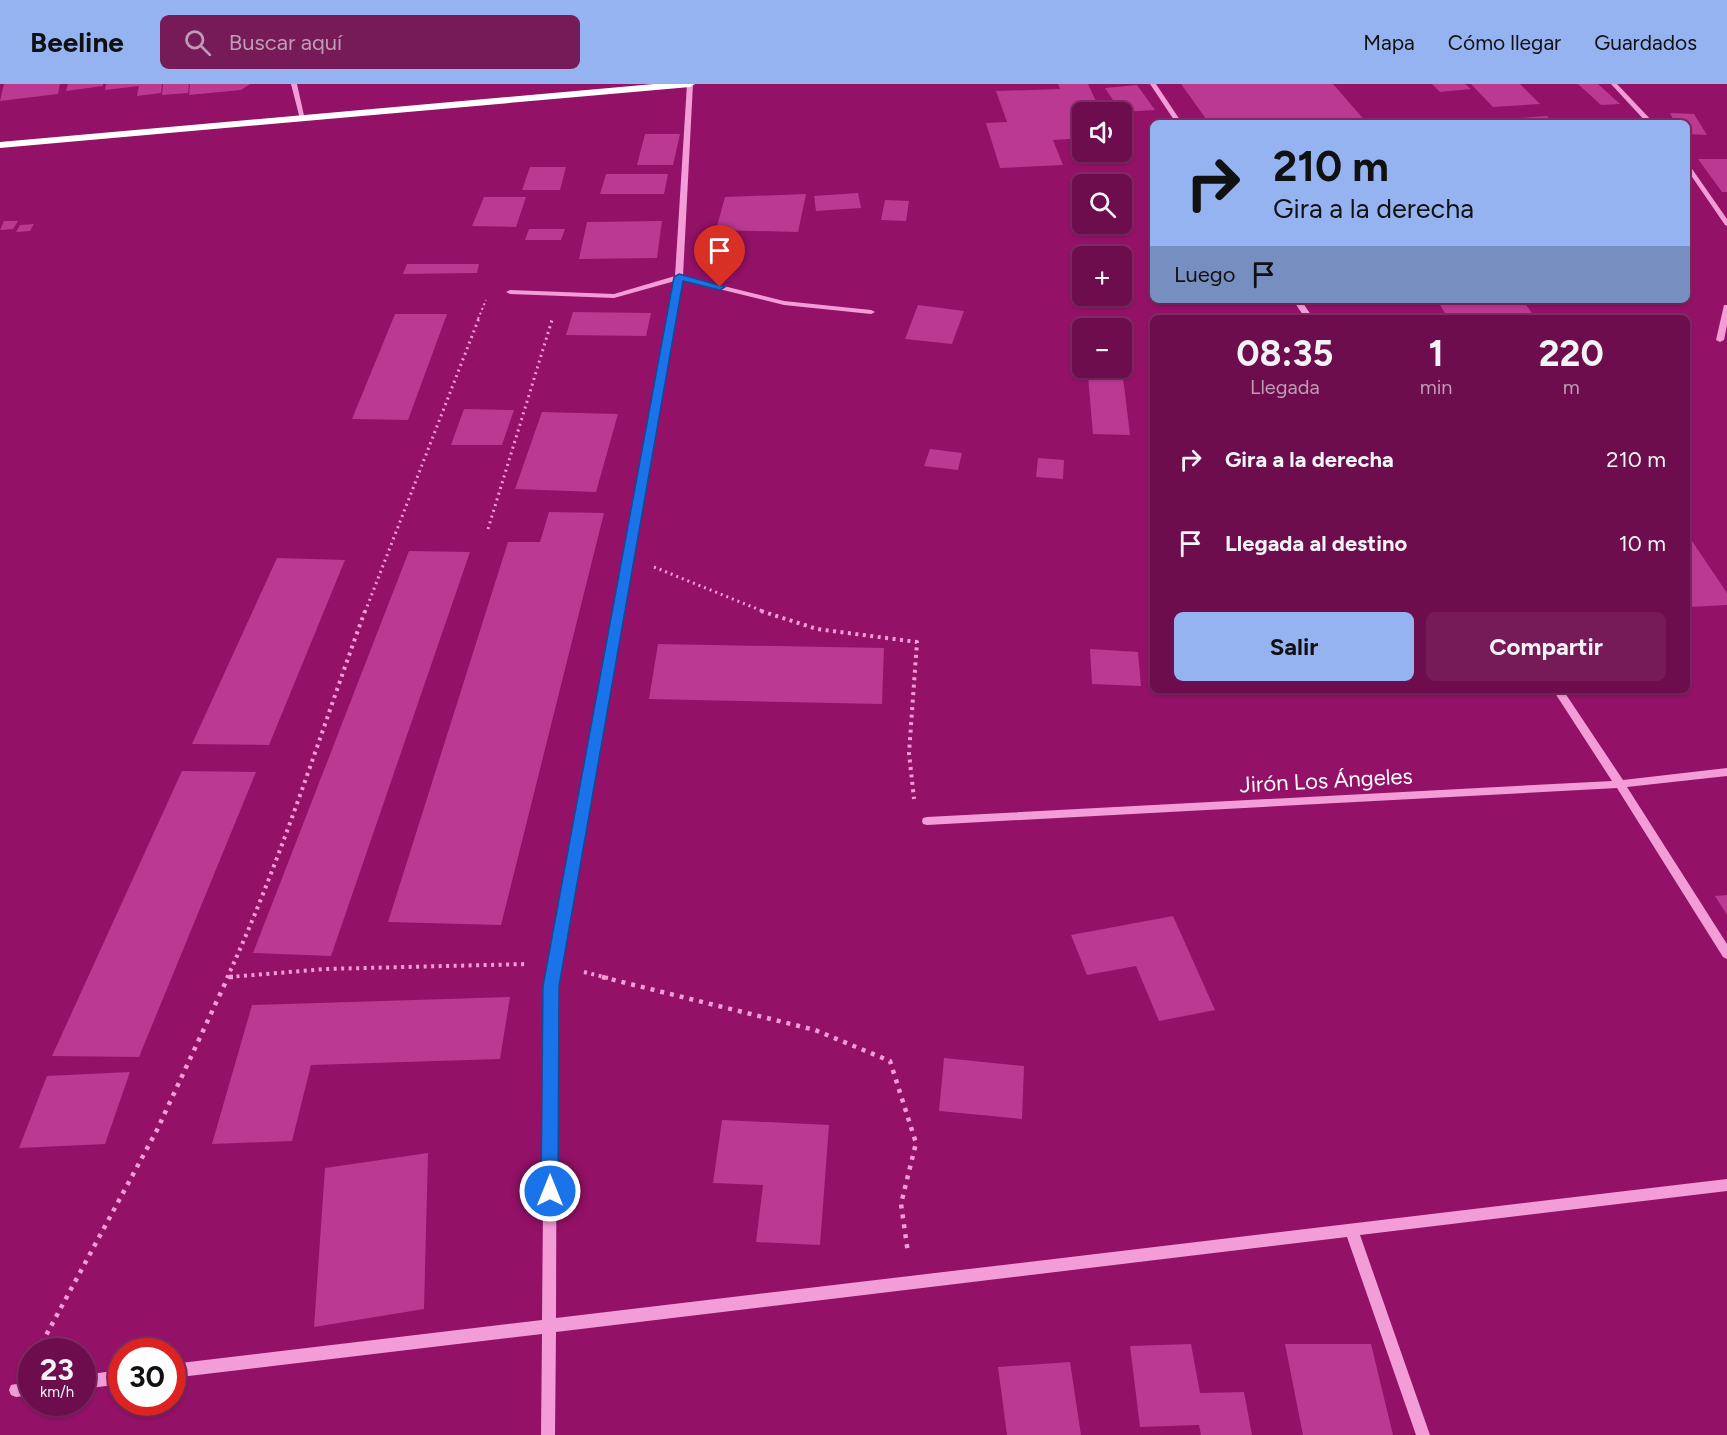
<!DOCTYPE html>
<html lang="es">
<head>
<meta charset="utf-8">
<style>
  :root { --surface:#6e0d4d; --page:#761b57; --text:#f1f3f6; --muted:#bf9cb6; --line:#802d65; --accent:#95b2f1 }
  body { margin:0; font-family:Figtree,sans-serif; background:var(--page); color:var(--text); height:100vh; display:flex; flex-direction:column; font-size:22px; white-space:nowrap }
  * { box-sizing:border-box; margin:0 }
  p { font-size:20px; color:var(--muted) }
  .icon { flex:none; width:33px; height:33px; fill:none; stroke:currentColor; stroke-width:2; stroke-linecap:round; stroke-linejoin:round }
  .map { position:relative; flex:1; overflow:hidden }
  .sheet { position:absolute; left:1150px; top:231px; width:540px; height:378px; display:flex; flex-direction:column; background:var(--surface); border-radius:9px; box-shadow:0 2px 4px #0004,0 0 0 2px var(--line) }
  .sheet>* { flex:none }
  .top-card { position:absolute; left:1150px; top:36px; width:540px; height:183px; border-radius:9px; box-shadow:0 2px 4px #0004,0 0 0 2px var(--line); background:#95b2f1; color:#111; overflow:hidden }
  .fabs { position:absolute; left:1072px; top:18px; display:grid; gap:12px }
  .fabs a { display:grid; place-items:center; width:60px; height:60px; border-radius:9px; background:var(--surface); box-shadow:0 2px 4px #0004,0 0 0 2px var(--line); font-size:30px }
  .speed { position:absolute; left:18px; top:1254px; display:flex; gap:12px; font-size:30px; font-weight:700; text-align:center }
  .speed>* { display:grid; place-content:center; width:78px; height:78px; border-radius:50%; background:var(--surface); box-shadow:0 2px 4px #0004,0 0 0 2px var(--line); line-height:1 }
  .speed small { font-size:15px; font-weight:400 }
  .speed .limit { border:9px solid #d22; background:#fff; color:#111 }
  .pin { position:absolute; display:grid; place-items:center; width:51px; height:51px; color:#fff; margin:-62px -26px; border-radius:50% 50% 50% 0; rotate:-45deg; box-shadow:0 0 6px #0007 }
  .pin .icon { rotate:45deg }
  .me { position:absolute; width:66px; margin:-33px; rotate:0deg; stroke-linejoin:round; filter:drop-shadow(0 0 4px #0008) }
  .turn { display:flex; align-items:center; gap:21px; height:126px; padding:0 24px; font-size:27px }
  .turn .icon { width:78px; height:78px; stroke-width:2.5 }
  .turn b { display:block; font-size:42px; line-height:51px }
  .then { display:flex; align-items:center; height:57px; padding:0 24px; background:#0003; gap:12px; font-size:22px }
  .eta { display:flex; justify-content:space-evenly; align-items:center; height:102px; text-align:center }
  .eta b { font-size:36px; font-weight:700; line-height:42px }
  .cta { display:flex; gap:12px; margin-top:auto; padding:12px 24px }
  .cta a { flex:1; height:69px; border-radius:9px; background:var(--accent); color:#111; font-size:24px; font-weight:700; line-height:69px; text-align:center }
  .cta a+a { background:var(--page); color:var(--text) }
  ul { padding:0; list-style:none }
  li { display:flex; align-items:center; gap:18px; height:84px; padding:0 24px }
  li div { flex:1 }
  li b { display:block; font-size:22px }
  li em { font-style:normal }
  header { display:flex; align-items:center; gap:36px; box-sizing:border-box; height:84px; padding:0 30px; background:var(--accent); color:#111 }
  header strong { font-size:28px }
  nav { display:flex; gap:33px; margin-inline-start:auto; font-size:21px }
  .search { width:420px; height:54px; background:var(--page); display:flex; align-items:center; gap:15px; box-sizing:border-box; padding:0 21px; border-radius:9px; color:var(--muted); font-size:22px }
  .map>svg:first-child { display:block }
  .building { fill:#bb3991 }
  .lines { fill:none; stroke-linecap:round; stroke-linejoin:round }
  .path-far3 { stroke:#f39dd8; stroke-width:2; stroke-dasharray:2 3; stroke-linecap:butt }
  .path-far2 { stroke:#f39dd8; stroke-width:3; stroke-dasharray:2 4; stroke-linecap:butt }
  .path-far1 { stroke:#f39dd8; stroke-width:4; stroke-dasharray:3 4.5; stroke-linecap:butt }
  .path { stroke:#f39dd8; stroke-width:4.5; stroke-dasharray:4 6; stroke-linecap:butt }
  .minor { fill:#f39dd8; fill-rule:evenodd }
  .highway { fill:#fff; fill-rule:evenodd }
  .route { fill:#1a73e8; stroke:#114b97; stroke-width:1.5 }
  .labels { text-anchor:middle; stroke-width:5; stroke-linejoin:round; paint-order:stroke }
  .street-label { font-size:22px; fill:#fff; stroke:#931167 }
</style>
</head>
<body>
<header>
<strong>Beeline</strong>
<div class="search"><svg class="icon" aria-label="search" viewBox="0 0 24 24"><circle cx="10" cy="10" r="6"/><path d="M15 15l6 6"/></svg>Buscar aquí</div>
<nav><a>Mapa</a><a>Cómo llegar</a><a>Guardados</a></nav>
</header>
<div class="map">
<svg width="1727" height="1351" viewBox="0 0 1727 1351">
  <rect width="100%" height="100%" fill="#931167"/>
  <path class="building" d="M4 0H60L58 10 0 17Z
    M68 0H103V2L66 7Z
    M106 0H162L161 9 137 12 139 2 105 6Z
    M163 0H189L188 9 162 11Z
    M190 0H250L241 6 189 11Z
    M1058 0H1088L1101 28H1083V54L1053 56 1063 81 1000 84 986 39 1007 38 996 7 1060 5Z
    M1181 0H1333L1367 39H1209Z
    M1432 0H1465L1471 5 1440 8Z
    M1471 0H1520L1540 20 1493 23Z
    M1578 0H1598L1620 20 1601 21Z
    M1137 1 1155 26 1121 28 1105 4Z
    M1670 29 1694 30 1707 51 1688 50V39H1675Z
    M1547 32 1554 39H1524L1519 34Z
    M645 50H680L673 81H637Z
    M1698 75H1727V108H1722Z
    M530 83H566L560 106H522Z
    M606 90H668L664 110H600Z
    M858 109 861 124 816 127 814 112Z
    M806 110 798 148 716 146 725 113Z
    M484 113H526L516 143 472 142Z
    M885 116 909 117 906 137 881 136Z
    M4 137H18L13 145 0 146Z
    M662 137 657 174 579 175 587 138Z
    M34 140 30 147 16 148 20 141Z
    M529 145H565L561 156H525Z
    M407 180H479L477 189 403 190Z
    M1437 216H1523L1535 234H1448Z
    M918 221 964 227 952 260 905 255Z
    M573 228 651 229 646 252 566 251Z
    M395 230H447L408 336 352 335Z
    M1075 244H1083V259H1076Z
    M1088 292 1123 293 1130 351 1093 350Z
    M464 325 514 326 502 361H451Z
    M542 328 618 330 596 408 515 405Z
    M930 365 962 369 958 386 924 382Z
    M1038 374 1064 376 1063 395 1036 393Z
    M549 428 604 429 501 841 388 838 508 458H540Z
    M1688 451 1727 509V521L1688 523Z
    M409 467 470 468 331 872 253 869Z
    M277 474 345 476 269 661 192 660Z
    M658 560 884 564 882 620 649 615Z
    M1090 565 1138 568 1141 602 1092 600Z
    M182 687 256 688 139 973 52 972Z
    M1727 811V831L1715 812Z
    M1173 832 1215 926 1159 937 1136 882 1087 891 1071 851Z
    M510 913 500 975 311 981 292 1057 212 1060 252 921Z
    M944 974 1024 982 1022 1035 939 1027Z
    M130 988 105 1060 19 1064 47 992Z
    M722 1036 829 1041 820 1161 756 1158 763 1101 713 1099Z
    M428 1069 424 1225 314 1243 325 1084Z
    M1191 1260 1200 1309 1244 1308 1252 1351H1201L1199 1341 1140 1343 1130 1262Z
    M1285 1260H1371L1393 1351H1303Z
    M1070 1278 1081 1351H1007L998 1283Z"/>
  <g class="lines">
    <path class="path-far3" d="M478 235 486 216"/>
    <path class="path-far2" d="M488 445 552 236
      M654 483 765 528
      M365 528 479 234"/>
    <path class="path-far1" d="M761 527 817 545 917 558 909 669 914 715
      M584 888 608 894
      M229 893 325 885 527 880
      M227 894C282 775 320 650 365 527"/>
    <path class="path" d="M229 893H234
      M602 893 815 946 890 977 916 1059 901 1120 908 1169
      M37 1268 157 1046 228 893"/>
    <path class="minor" d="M291 0H297L305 36 300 35Z
      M687 0H693L683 192 784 217 871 226 875 228 871 230 784 221 682 196 557 902 556 1234 1727 1095V1107L1360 1151 1430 1351H1416L1347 1153 556 1248 555 1351H541L542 1250 172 1294V1280L542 1236 545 902 675 197 614 214 510 210 506 208 510 206 614 210 675 192Z
      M1150 0H1156L1182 39H1176Z
      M1611 0H1617L1654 39H1647Z
      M1688 81 1690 82 1727 135V142L1725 141 1688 87Z
      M1293 216H1301L1313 234H1305Z
      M1724 221H1727V241L1724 256 1720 258 1716 256Z
      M1553 606H1563L1623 696 1727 684V692L1627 703 1727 860V875L1723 873 1617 704 927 741 923 740 922 737 923 734 927 733 1612 697Z
      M122 1286V1300L82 1305V1291Z
      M32 1297V1311L16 1313 11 1311 9 1306 11 1301Z"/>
    <path class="highway" d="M654 0H695L690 3 0 64V58Z"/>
  </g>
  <path class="route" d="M679 190 725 203 720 206 683 197 559 902 558 1107 556 1112 550 1115 543 1112 541 1107 543 902 674 193Z"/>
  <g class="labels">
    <g class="street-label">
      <text transform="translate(1326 696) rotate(-3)" y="8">Jirón Los Ángeles</text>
    </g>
  </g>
</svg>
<div class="fabs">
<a><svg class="icon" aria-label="sound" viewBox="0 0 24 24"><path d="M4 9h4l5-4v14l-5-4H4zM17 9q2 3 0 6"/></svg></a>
<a><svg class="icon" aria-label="search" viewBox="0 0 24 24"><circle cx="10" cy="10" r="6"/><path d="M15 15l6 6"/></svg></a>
<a>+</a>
<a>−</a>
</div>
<div class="speed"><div>23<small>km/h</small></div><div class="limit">30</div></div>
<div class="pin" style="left:720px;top:203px;background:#d93025"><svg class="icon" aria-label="arrive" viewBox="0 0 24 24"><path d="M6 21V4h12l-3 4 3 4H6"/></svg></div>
<svg class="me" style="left:550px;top:1107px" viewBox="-20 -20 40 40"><circle r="17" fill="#1a73e8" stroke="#fff" stroke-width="3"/><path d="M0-11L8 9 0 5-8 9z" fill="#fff"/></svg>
<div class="top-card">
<div class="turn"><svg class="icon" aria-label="right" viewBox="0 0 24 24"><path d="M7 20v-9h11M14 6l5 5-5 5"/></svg><div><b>210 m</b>Gira a la derecha</div></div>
<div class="then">Luego<svg class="icon" aria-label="arrive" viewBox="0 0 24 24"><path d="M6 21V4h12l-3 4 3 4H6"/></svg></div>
</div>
<section class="sheet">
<div class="eta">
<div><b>08:35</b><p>Llegada</p></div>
<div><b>1</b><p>min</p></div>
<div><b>220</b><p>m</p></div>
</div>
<ul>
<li><svg class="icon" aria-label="right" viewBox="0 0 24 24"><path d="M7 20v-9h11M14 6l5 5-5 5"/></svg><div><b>Gira a la derecha</b></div><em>210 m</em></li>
<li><svg class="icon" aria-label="arrive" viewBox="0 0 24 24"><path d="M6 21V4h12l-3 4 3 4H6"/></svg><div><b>Llegada al destino</b></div><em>10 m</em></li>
</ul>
<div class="cta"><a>Salir</a><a>Compartir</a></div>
</section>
</div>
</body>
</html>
